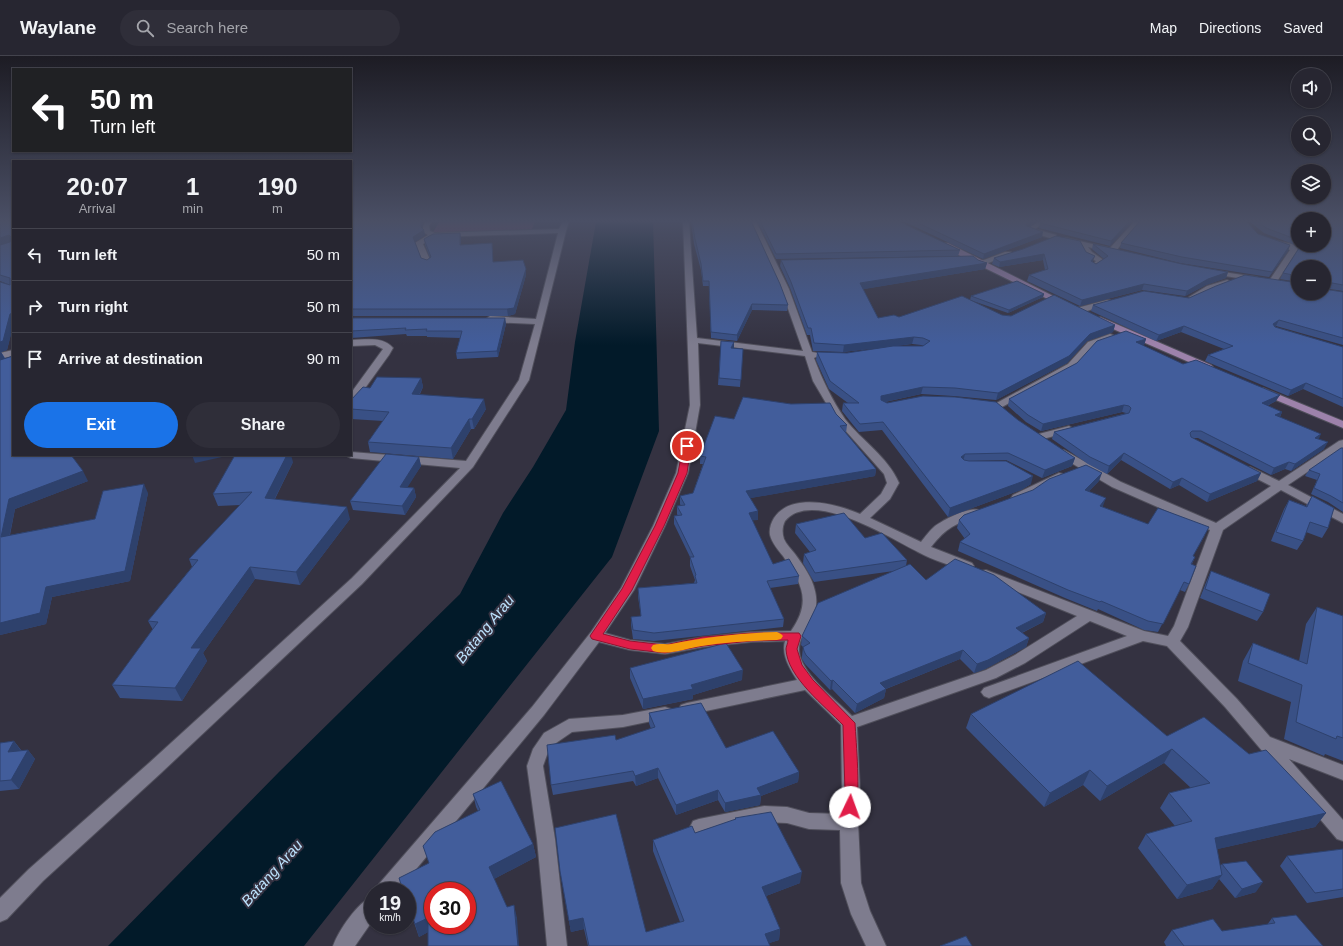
<!DOCTYPE html>
<html lang="en">
<head>
<meta charset="utf-8">
<style>
  :root { --surface:#272631; --page:#2f2e39; --text:#f1f3f6; --muted:#a4a5ab; --line:#43434d; --accent:#1a73e8 }
  body { margin:0; font-family:Arial,sans-serif; background:var(--page); color:var(--text); height:100vh; display:flex; flex-direction:column; font-size:15px; white-space:nowrap }
  * { box-sizing:border-box; margin:0 }
  p { font-size:13px; color:var(--muted) }
  .icon { flex:none; width:22px; height:22px; fill:none; stroke:currentColor; stroke-width:2; stroke-linecap:round; stroke-linejoin:round }
  .map { position:relative; flex:1; overflow:hidden }
  .side { position:absolute; left:12px; top:104px; width:340px; height:296px; display:flex; flex-direction:column; background:var(--surface); border-radius:0px; box-shadow:0 1px 3px #0004,0 0 0 1px var(--line) }
  .side>* { flex:none }
  .hud { position:absolute; left:12px; top:12px; width:340px; height:84px; border-radius:0px; box-shadow:0 1px 3px #0004,0 0 0 1px var(--line); background:#202124; color:#fff; overflow:hidden }
  .buttons { position:absolute; left:1291px; top:12px; display:grid; gap:8px }
  .buttons a { display:grid; place-items:center; width:40px; height:40px; border-radius:50%; background:var(--surface); box-shadow:0 1px 3px #0004,0 0 0 1px var(--line); font-size:20px }
  .speed { position:absolute; left:364px; top:826px; display:flex; gap:8px; font-size:20px; font-weight:700; text-align:center }
  .speed>* { display:grid; place-content:center; width:52px; height:52px; border-radius:50%; background:var(--surface); box-shadow:0 1px 3px #0004,0 0 0 1px var(--line); line-height:1 }
  .speed small { font-size:10px; font-weight:400 }
  .speed .limit { border:6px solid #d22; background:#fff; color:#111 }
  .pin { position:absolute; display:grid; place-items:center; width:34px; height:34px; color:#fff; margin:-17px; border:2px solid #fff; border-radius:50%; box-shadow:0 1px 4px #0007 }
  .me { position:absolute; width:44px; margin:-22px; rotate:3deg; stroke-linejoin:round; filter:drop-shadow(0 0 3px #0008) }
  .turn { display:flex; align-items:center; gap:14px; height:84px; padding:0 12px; font-size:18px }
  .turn .icon { width:52px; height:52px; stroke-width:2.5 }
  .turn b { display:block; font-size:28px; line-height:34px }
  .eta { display:flex; justify-content:space-evenly; align-items:center; height:68px; text-align:center }
  .eta b { font-size:24px; font-weight:700; line-height:28px }
  .cta { display:flex; gap:8px; margin-top:auto; padding:8px 12px }
  .cta a { flex:1; height:46px; border-radius:24px; background:var(--accent); color:#fff; font-size:16px; font-weight:700; line-height:46px; text-align:center }
  .cta a+a { background:var(--page); color:var(--text) }
  ul { padding:0; list-style:none }
  li { display:flex; align-items:center; gap:12px; height:52px; padding:0 12px; border-top:1px solid var(--line) }
  li div { flex:1 }
  li b { display:block; font-size:15px }
  li em { font-style:normal }
  header { display:flex; align-items:center; gap:24px; box-sizing:border-box; height:56px; padding:0 20px; background:var(--surface); border-bottom:1px solid var(--line) }
  header strong { font-size:19px }
  nav { display:flex; gap:22px; margin-inline-start:auto; font-size:14px }
  .search { width:280px; height:36px; background:var(--page); display:flex; align-items:center; gap:10px; box-sizing:border-box; padding:0 14px; border-radius:22px; color:var(--muted); font-size:15px }
  .map>svg:first-child { display:block }
  .green { fill:#783e62 }
  .water { fill:#021a29 }
  .lines { fill:none; stroke-linecap:round; stroke-linejoin:round }
  .minor-casing { stroke:#504f5b; stroke-width:2 }
  .primary-casing { stroke:#504f5b; stroke-width:2 }
  .minor { fill:#7e7c8e; fill-rule:evenodd }
  .primary { fill:#9d82ab; fill-rule:evenodd }
  .wall { fill:#395085 }
  .shaded-wall { fill:#2e416c }
  .building { fill:#425d9b; stroke:#2e416c; fill-rule:evenodd }
  .route { fill:#e11d48; stroke:#92132f }
  .slow { fill:#f59e0b }
  .labels { text-anchor:middle; stroke-width:4; stroke-linejoin:round; paint-order:stroke }
  .water-label { font-size:15px; font-style:italic; fill:#bce2fd; stroke:#343241 }
</style>
</head>
<body>
<header>
<strong>Waylane</strong>
<div class="search"><svg class="icon" aria-label="search" viewBox="0 0 24 24"><circle cx="10" cy="10" r="6"/><path d="M15 15l6 6"/></svg>Search here</div>
<nav><a>Map</a><a>Directions</a><a>Saved</a></nav>
</header>
<div class="map">
<svg width="1343" height="890" viewBox="0 0 1343 890">
  <rect width="100%" height="100%" fill="#343241"/>
  <path class="green" d="M440 165H535L531 176H433Z"/>
  <path class="water" d="M604 165H653L659 375 612 501 304 890H108L279 716 460 538 503 457 533 411 566 354 575 286 596 166Z"/>
  <g class="lines">
    <defs>
      <path id="minor" d="M426 165H432L429 170 430 175 435 177 559 173 563 165H569L566 175 529 324 473 411 362 528 161 717 43 825 7 863 0 866V842L29 813 149 707 352 522 460 412 351 402 345 399H351V396L466 405 519 324 535 268 490 266 486 263 490 260 536 263 558 177 435 181 423 188 431 206 427 208 423 206 415 187 428 179 423 176V170Z
        M683 165H689L697 282 803 295 781 233 750 165H756L789 233 812 296 818 297 820 299 814 302C822 323 832 344 845 363 862 385 888 401 899 427L890 443 870 462 921 486C925 481 930 474 935 470 945 463 968 451 979 454L981 457 979 460C955 468 947 471 931 491L972 507 974 510 972 513 967 514C951 510 933 504 918 496 890 482 812 432 785 465 782 471 782 477 784 483 786 488 791 493 795 498 803 509 812 521 815 535 823 568 791 578 801 603 809 624 836 644 852 660L986 614 1015 599 1077 560 981 521 979 518 981 515 986 514 1144 575 1168 580 1174 570 1210 474 1112 431 1056 398 1054 396 1056 394H1064L1121 426 1216 467 1271 430 1242 415 1240 413 1242 411H1250L1279 425 1339 385 1343 384V392L1288 429 1343 458V467L1281 434 1223 474 1188 571 1180 585 1237 643 1270 681 1343 709V724L1289 703 1343 764V785L1337 783 1225 651 1167 590 1143 585 994 640 989 642 984 640 981 636 984 632 1127 580 1090 565 1025 607 996 622 857 671 860 736 858 766 861 827 870 855 886 890H866L851 858 841 827 840 774 809 773 787 767 764 766 699 779 693 777 690 771 693 765 699 763 764 750 787 751 809 757 841 758 842 736 841 669 805 634 687 659 681 657 679 653 681 649 687 647 797 624C790 613 781 599 785 585L751 586 703 591 665 598 630 594 599 586 544 659 398 835H376L379 828 532 651 591 576 621 532 653 470 676 417 690 349ZM698 287 805 300 813 325 836 364 884 418 887 427 881 438 860 458C837 448 791 436 774 462 771 467 769 473 770 479 772 487 778 494 783 500 802 528 812 545 791 575L751 576 703 581 665 588 630 584 605 577 634 534 665 470 688 417 700 349Z
        M1040 165H1047L1035 173 1056 179V183H1053L1027 175V173Z
        M1136 165 1138 166V168L1115 196H1109L1088 191 1092 196 1105 205 1098 212H1092L1091 210 1096 205 1086 200 1080 189 1062 184 1066 182 1110 192 1134 166Z
        M1272 184 1292 188 1298 193 1276 227H1273L1269 225 1290 194 1272 188Z
        M1005 196H1011L1012 198 983 209H977L976 207Z
        M1210 214 1256 221 1260 223 1256 225 1213 218 1209 216Z
        M1227 224 1231 226 1230 228C1222 231 1196 244 1190 243L1189 241 1207 230Z
        M1107 244H1110L1111 246 1110 248 1080 257 1076 254 1077 252Z
        M1110 278 1113 279 1114 281 1113 283 1094 290 1074 312 1002 351H994L993 349 1068 308 1088 286Z
        M351 284C365 284 383 280 393 292L389 299 355 346 351 347V337L383 293 375 289 351 290Z
        M13 294V300L0 303V297Z
        M1069 370 1074 373 1073 375 1039 384 1034 381 1035 379Z
        M1059 417 1063 418 1065 420 1063 422 1021 445H1013L1011 442 1013 439Z
        M665 651 671 653 673 657 671 661 623 671 572 676 556 687 548 696 543 710 555 783 567 890H547L537 783 527 710 533 693 544 677 569 663 623 659Z
        M373 840V864L355 890H333C339 874 357 847 373 840Z"/>
      <path id="primary" d="M942 187H948L1069 248 1065 251 1062 250 942 191Z
        M1100 261 1211 309 1213 311 1211 313H1205L1097 266 1096 264Z
        M1263 332 1343 365V372L1259 337 1258 335 1259 333Z"/>
    </defs>
    <use href="#minor" class="minor-casing"/>
    <use href="#primary" class="primary-casing"/>
    <use href="#minor" class="minor"/>
    <use href="#primary" class="primary"/>
  </g>
  <path class="wall" d="M0 165H13V270L7 294 1 296 5 302 13 399 88 425 15 453 10 479 95 463 148 437 130 525 52 541 46 568 0 579V226L10 229 0 225Z
    M351 165H422L423 168 422 172 425 179 415 186 421 202 427 204 430 202 425 189 424 183 461 182V189L493 193V206L526 213V219L515 258 508 260H351Z
    M691 165H751L788 249 787 255 752 254 737 285 711 282 709 230H703L701 214 694 188Z
    M757 165H898L960 194 958 200 776 203Z
    M903 165H1038L1029 171 1042 181 983 203Z
    M1044 165H1136H1133L1110 190 1039 172 1040 167Z
    M1138 165H1246L1258 178 1290 189 1288 195 1269 221 1180 207 1120 192 1121 187 1139 167Z
    M1249 165H1298V189H1324L1343 165V235L1324 232 1298 211V226L1280 223 1283 217 1299 193 1298 190 1264 177Z
    M1093 188 1182 208 1228 216 1226 222 1206 229 1185 240 1142 234 1080 250 1027 225 1029 219 1045 214 1043 204 999 211 992 208 994 202 1086 196 1093 205V206L1096 208 1104 203 1092 193Z
    M781 204H978L987 207 985 213 863 233 878 262 899 261 1002 259 1115 269 1113 276 1087 285 1067 307 996 344 953 340 921 338 885 346 887 347 1018 364 1075 402 1072 410 1042 422 1006 404 969 405 1031 428 1021 434 948 461 882 374 859 376 854 370 842 355 843 347H848L829 333 816 304 817 296 847 297 924 290 921 289 912 288 843 296 813 295 810 279H807L790 232 780 210Z
    M1324 233 1343 236V289L1276 270 1275 271 1343 291V351L1303 333 1288 340 1205 305 1208 299 1224 293 1181 276 1156 285 1091 255 1093 249Z
    M1044 238 1043 241 1008 257 970 244 971 240Z
    M351 262H505L506 268 498 301 457 303 456 297 460 282 427 281V280H407L406 278 351 282Z
    M1146 283 1144 289 1142 290 1183 308 1276 345 1267 350 1282 356 1280 361 1318 383 1324 393 1291 415 1285 413 1271 419 1198 382H1192L1261 417 1257 425 1207 446 1179 429 1170 433 1121 404 1107 418 1088 408 1052 383 1054 376 1127 357H1126L1122 356 1041 375 1026 366 1008 350 1009 343Z
    M721 285 734 293H743L740 331 718 329Z
    M421 322 423 331 420 338 486 353 474 373H471L453 403 370 396 368 386 383 365 351 363V344L370 332Z
    M836 358 847 369 846 377 876 413 875 420 750 442 758 464H752L773 508 799 520 798 528 770 532 784 563 783 571 654 585 633 583 631 569V561L641 560 638 541V532L694 527 695 524 690 510V501L674 468V460H678L677 458V450H681L680 448V440L693 437 703 408H700V400L734 363Z
    M1343 392V456L1328 446 1311 438 1317 424 1305 420 1309 414Z
    M419 401 421 410 407 431 414 432 416 441 405 459 353 454 350 445Z
    M293 406 275 443 350 463 300 529 255 523 203 597 207 605 182 645 120 642 112 629 153 574 148 565 192 511 189 503 240 449 218 450 213 438Z
    M1099 425 1089 435 1103 450V451L1148 468 1205 479 1193 500 1195 501 1192 508 1189 528 1185 536 1180 534 1158 576 1144 574 1098 553 1097 555 1065 542 958 495 960 486 965 483 957 472 959 464Z
    M1312 440 1328 472 1322 482 1306 476 1303 485 1297 494 1271 485 1284 453 1289 444 1306 450Z
    M796 468 865 482 907 504 906 510 926 524 1046 557 1043 566 1022 577 1029 582 1026 591 985 613 974 617 960 603 886 633 884 642 855 657 832 633 830 634 805 608 802 603V600L803 591 801 589 802 580 894 515 814 526 803 507 804 498 810 496 795 477Z
    M1211 515 1263 556 1257 565 1200 542 1207 524Z
    M1317 551 1343 560V705L1325 698 1324 700 1284 683 1291 646 1238 625 1243 605 1253 587 1299 605 1306 568Z
    M630 612 742 624 693 639V643L643 653 630 622Z
    M649 657 726 692 799 716 798 726 761 740 760 749 725 756 718 744 676 759 658 722 636 730 633 725 553 739 551 729 616 684 651 673 649 667Z
    M971 658 1167 680 1249 698 1326 757 1315 771 1217 793 1220 810 1222 808 1256 836 1235 842 1219 823 1212 833 1177 843 1138 792 1146 778 1175 770 1160 752 1169 737 1191 732 1164 707 1100 745 1083 729 1044 751 966 672Z
    M14 685 21 694H28L35 703 19 733 0 735V687Z
    M473 738 533 788 536 801 494 823 507 851 517 862 428 876 419 881 407 846 429 807 423 790 478 755 476 751Z
    M735 762 800 827 766 840 780 873 779 884 769 887 770 890H588L584 873 571 876 560 815 646 876 680 866 653 795V784L695 777 735 764Z
    M1343 793V841L1307 847 1280 810 1287 800Z
    M1272 862 1323 890H1166L1164 886 1172 874 1222 875 1267 869Z"/>
  <path class="shaded-wall" d="M421 165H422L423 168 422 175 424 174 425 179 414 187 413 181 421 171Z
    M1032 165H1038L1025 174 1026 168Z
    M1130 165H1136H1133L1110 190 1111 185Z
    M1043 176 1042 181 983 203 984 198Z
    M460 177 461 182 460 195Z
    M9 179 13 187 0 191V182Z
    M1290 189 1288 195 1269 221 1272 216Z
    M1044 198 1043 204 999 211 1000 206Z
    M1095 200 1093 205 1090 210 1091 205Z
    M987 207 985 213 859 234 860 227Z
    M526 213V219L515 258 508 260 507 253Z
    M1228 216 1226 222 1206 229 1185 240 1187 235 1208 223Z
    M1144 228 1142 234 1080 250 1082 244Z
    M1044 238 1043 241 1008 257 1009 254Z
    M752 248V254L737 285V279Z
    M13 257V270L7 294 1 296 5 303 0 307V286L10 258Z
    M505 262 506 268 498 301 497 295Z
    M1279 264 1276 270 1271 274 1273 268Z
    M1115 269 1113 276 1087 285 1067 307 996 344 998 337 1090 278Z
    M1184 270 1181 276 1156 285 1159 279Z
    M914 281 912 288 843 296 844 289Z
    M1146 283 1144 289 1133 293 1136 286Z
    M734 286V293L731 292Z
    M421 322 423 331 414 348 412 338Z
    M1306 327 1303 333 1288 340 1291 334Z
    M923 331 921 338 880 347 881 340Z
    M1280 339 1276 345 1258 354 1262 347Z
    M484 343 486 353 474 373 472 363Z
    M1124 349 1122 356 1041 375 1043 368Z
    M1282 356 1279 363 1275 359Z
    M469 363 471 373 453 403 451 392Z
    M1321 378 1318 385 1315 382Z
    M1328 386 1324 393 1291 415 1295 408Z
    M1124 397 1121 404 1107 418 1109 410Z
    M965 398 963 406 961 401Z
    M192 399H231L195 407Z
    M287 399H291L293 406 269 454 265 442Z
    M419 401 421 410 402 440 400 431Z
    M1075 402 1072 410 1042 422 1045 414Z
    M1289 406 1285 413 1271 419 1274 412Z
    M876 413 875 420 746 443V435Z
    M83 415 88 425 15 453 7 491 1 481 9 443Z
    M1102 417 1099 425 1082 442 1085 434Z
    M1261 417 1257 425 1207 446 1210 438Z
    M1033 420 1031 428 1021 434 948 461 950 452Z
    M1182 422 1179 429 1170 433 1173 426Z
    M144 428 148 437 130 525 52 541 46 568 0 579V567L46 531Z
    M414 432 416 441 405 459 402 450Z
    M1106 442 1103 450 1097 458 1100 450Z
    M347 451 350 463 300 529 296 516Z
    M758 455V464L748 465 749 457Z
    M250 511 255 523 203 597 207 605 182 645 175 632 191 592Z
    M1046 557 1043 566 1013 581 1016 572Z
    M1029 582 1026 591 985 613 974 617 977 608Z
    M963 594 960 603 878 636 880 627Z
    M743 614 742 624 693 639V643L643 653V643Z
    M833 624 832 633 830 634 831 625Z
    M886 633 884 642 855 657 857 648Z
    M14 685 21 695 8 696Z
    M1172 693 1164 707 1100 745 1107 730Z
    M28 694 35 703 19 733 11 724Z
    M658 712V722L636 730 635 720Z
    M1090 714 1083 729 1044 751 1050 737Z
    M799 716 798 726 761 740 760 749 725 756V747L757 732Z
    M718 734V744L676 759V749Z
    M1326 757 1315 771 1205 796 1215 782Z
    M533 788 536 801 492 824 489 811Z
    M802 816 800 827 761 842 762 831Z
    M1222 819 1212 833 1177 843 1187 829Z
    M1263 826 1256 836 1235 842 1242 833Z
    M514 849 517 862 519 890H518Z
    M428 862 432 874 419 881 415 868Z
    M583 862 584 873 571 876 569 865Z
    M780 873 779 884 763 889 765 878Z"/>
  <path class="building" d="M0 165H13V257L10 258 3 285 0 286V226L10 229V222L0 219V189L10 186 11 181 9 179 0 182Z
    M351 165H421V171L424 174 413 181 421 202 427 204 431 201 424 183 433 178 460 177V189L492 187 493 206 523 204 526 213 514 252 507 253H351Z
    M692 165H751L780 228 788 249 752 248 737 279 711 276 709 225H703L701 208 695 183Z
    M760 165H898L960 194 776 198Z
    M914 165H1032L1026 168 1027 170 1043 176 984 198Z
    M1044 165H1130L1111 185 1040 167Z
    M1140 165H1246L1258 178 1290 189 1272 216 1182 201 1121 187Z
    M1258 165H1298V184L1266 172Z
    M1324 165H1343V229L1327 226 1324 230V211H1298V220L1283 217 1301 189H1324Z
    M1056 180 1080 185 1086 196 1095 200 1091 205 1096 208 1108 200 1093 188 1182 208 1228 216 1208 223 1187 235 1144 228 1082 244 1029 219 1048 213 1044 198 1000 206 994 202 1023 193Z
    M973 200 978 204 987 207 860 227 878 262 894 259 899 261 962 240 1002 259 1011 260 1054 239 1115 269 1090 278 1069 300 998 337 955 332 923 331 881 340V344L887 347 923 340 955 341 996 346 1018 364 1075 402 1045 414 1008 397 965 398 961 401 964 404 969 405H1006L1033 420 1024 425 950 452 883 366 860 368 855 362 843 347H859L830 325 817 296 847 297 893 290H923L930 285 923 282 914 281 844 289 814 287 811 272H808L791 226 781 204Z
    M1245 219 1298 227V237H1324V232V233L1343 236V282L1279 264 1273 268 1275 271 1343 291V343L1306 327 1291 334 1208 299 1233 290 1184 270 1159 279 1093 249 1144 235 1189 242 1216 230Z
    M1017 225 1044 238 1009 254 971 240Z
    M351 262H505L497 295 456 297 462 275H426L427 273 405 274 406 272 351 275Z
    M1126 275 1146 283 1136 286 1183 308 1196 304 1280 339 1262 347 1282 356 1275 359 1321 378 1315 382 1328 386 1295 408 1289 406 1274 412 1201 375H1192L1190 377 1191 381 1261 417 1210 438 1182 422 1173 426 1124 397 1109 410 1090 401 1054 376 1129 357 1131 352 1129 350 1124 349 1043 368 1028 359 1009 343 1077 307 1097 285Z
    M721 285 734 286 731 292 743 293 741 324 719 322Z
    M13 300V399H71L83 415 9 443 1 481 95 463 103 435 144 428 125 515 46 531 40 557 0 567V304Z
    M377 321 421 322 412 338 484 343 472 363H469L451 392 368 386 389 356 351 353V344L363 331 370 332Z
    M743 341 791 348 830 347 836 358 847 369 840 370 876 413 746 435 758 455 749 457 773 508 789 503 799 520 767 525 784 563 654 577 633 574 631 561 641 560 638 532 697 527 695 520 696 519 690 501H694L674 460 682 459 677 450 685 449 680 440 693 437 706 401 700 400 715 360 734 363Z
    M1341 392H1343V447L1331 440 1314 432 1320 418 1309 414Z
    M386 398 419 401 400 431 414 432 402 450 350 445Z
    M235 399H287L265 442 347 451 296 516 250 511 191 592H201L175 632 112 629 158 566 148 565 198 504 189 503 252 436 213 438Z
    M1086 409 1102 417 1085 434 1106 442 1100 450 1148 468 1158 452 1209 471 1193 500 1195 501 1191 508 1196 510 1189 528 1184 526 1163 568 1148 565 1101 545 1100 546 1068 534 960 486 970 478 959 464 964 459 1033 434 1049 423Z
    M1312 440 1334 452 1328 472 1310 466 1303 485 1276 476 1289 444 1307 451Z
    M844 457 865 482 882 477 907 504 815 517 804 498 816 494 796 468Z
    M955 503 994 519 1046 557 1016 572 1029 582 988 604 977 608 963 594 880 627 886 633 857 648 833 624 831 625 806 599 804 595 803 591 810 587 802 580 818 547 910 508 926 524Z
    M1211 515 1270 538 1263 556 1205 533Z
    M1317 551 1343 560V682L1337 680 1336 683 1296 666 1302 629 1248 607 1253 587 1307 608Z
    M726 587 743 614 691 629 693 633 643 643 630 612Z
    M1078 605 1167 680 1204 661 1249 698 1266 694 1326 757 1215 782 1222 819 1187 829 1146 778 1192 765 1169 737 1210 727 1172 693 1107 730 1090 714 1050 737 971 658Z
    M701 647 726 692 773 675 799 716 757 732 761 739 725 747 718 734 676 749 658 712 635 720 633 715 551 729 547 689 615 679 616 684 655 671 649 657Z
    M14 685 8 696 28 694 11 724 0 725V687Z
    M501 725 533 788 489 811 507 851 514 849 518 890H428V862L415 868 407 846V835H403L399 822 429 807 423 790 435 776 480 754 473 738ZM433 835H467V869H433Z
    M771 756 802 816 762 831 780 873 765 878 770 890H589L583 862 569 865 560 815 555 772 616 758 646 876 684 865 653 784 692 770 695 777 736 763 735 762Z
    M1343 793V833L1315 837 1287 800Z
    M1246 805 1263 826 1242 833 1222 808Z
    M1296 859 1323 890H1184L1172 874 1213 863 1222 875 1275 867 1272 862Z
    M966 880 972 890H940Z"/>
  <linearGradient id="sky" x2="0" y2="1"><stop stop-color="#1d1c24"/><stop offset="0.57" stop-color="#4a4f65"/><stop offset="1" stop-color="#4a4f65" stop-opacity="0"/></linearGradient>
  <rect width="1343" height="289" fill="url(#sky)"/>
  <path class="route" d="M687 387 691 390 687 417 664 470 632 534 603 578 630 585 665 589 703 581 751 577H799L801 580 797 593 802 609 813 624 855 667C856 686 861 740 855 755L850 757 845 755 843 751 845 736 843 669C825 650 787 621 786 593 786 591 788 587 788 584L751 585 703 590 665 597 630 593 592 583 590 580 622 533 655 470 678 417 683 390Z"/>
  <path class="slow" d="M777 576 781 578 783 580 781 583 777 584C752 585 727 586 702 590 686 592 669 600 653 595L651 592 653 589C659 587 665 589 671 588 707 581 741 577 777 576Z"/>
  <g class="labels">
    <g class="water-label">
      <text transform="translate(485 573) rotate(-51)" y="5">Batang Arau</text>
      <text transform="translate(272 817) rotate(-48)" y="5">Batang Arau</text>
    </g>
  </g>
</svg>
<div class="buttons">
<a><svg class="icon" aria-label="sound" viewBox="0 0 24 24"><path d="M4 9h4l5-4v14l-5-4H4zM17 9q2 3 0 6"/></svg></a>
<a><svg class="icon" aria-label="search" viewBox="0 0 24 24"><circle cx="10" cy="10" r="6"/><path d="M15 15l6 6"/></svg></a>
<a><svg class="icon" aria-label="layers" viewBox="0 0 24 24"><path d="M12 4l9 5-9 5-9-5zM3 14l9 5 9-5"/></svg></a>
<a>+</a>
<a>−</a>
</div>
<div class="speed"><div>19<small>km/h</small></div><div class="limit">30</div></div>
<div class="pin" style="left:687px;top:390px;background:#d93025"><svg class="icon" aria-label="arrive" viewBox="0 0 24 24"><path d="M6 21V4h12l-3 4 3 4H6"/></svg></div>
<svg class="me" style="left:850px;top:751px" viewBox="-20 -20 40 40"><circle r="19" fill="#fff"/><path d="M0-13L10 11 0 6-10 11z" fill="#e11d48"/></svg>
<div class="hud">
<div class="turn"><svg class="icon" aria-label="left" viewBox="0 0 24 24"><path d="M17 20v-9H6M10 6l-5 5 5 5"/></svg><div><b>50 m</b>Turn left</div></div>
</div>
<section class="side">
<div class="eta">
<div><b>20:07</b><p>Arrival</p></div>
<div><b>1</b><p>min</p></div>
<div><b>190</b><p>m</p></div>
</div>
<ul>
<li><svg class="icon" aria-label="left" viewBox="0 0 24 24"><path d="M17 20v-9H6M10 6l-5 5 5 5"/></svg><div><b>Turn left</b></div><em>50 m</em></li>
<li><svg class="icon" aria-label="right" viewBox="0 0 24 24"><path d="M7 20v-9h11M14 6l5 5-5 5"/></svg><div><b>Turn right</b></div><em>50 m</em></li>
<li><svg class="icon" aria-label="arrive" viewBox="0 0 24 24"><path d="M6 21V4h12l-3 4 3 4H6"/></svg><div><b>Arrive at destination</b></div><em>90 m</em></li>
</ul>
<div class="cta"><a>Exit</a><a>Share</a></div>
</section>
</div>
</body>
</html>
